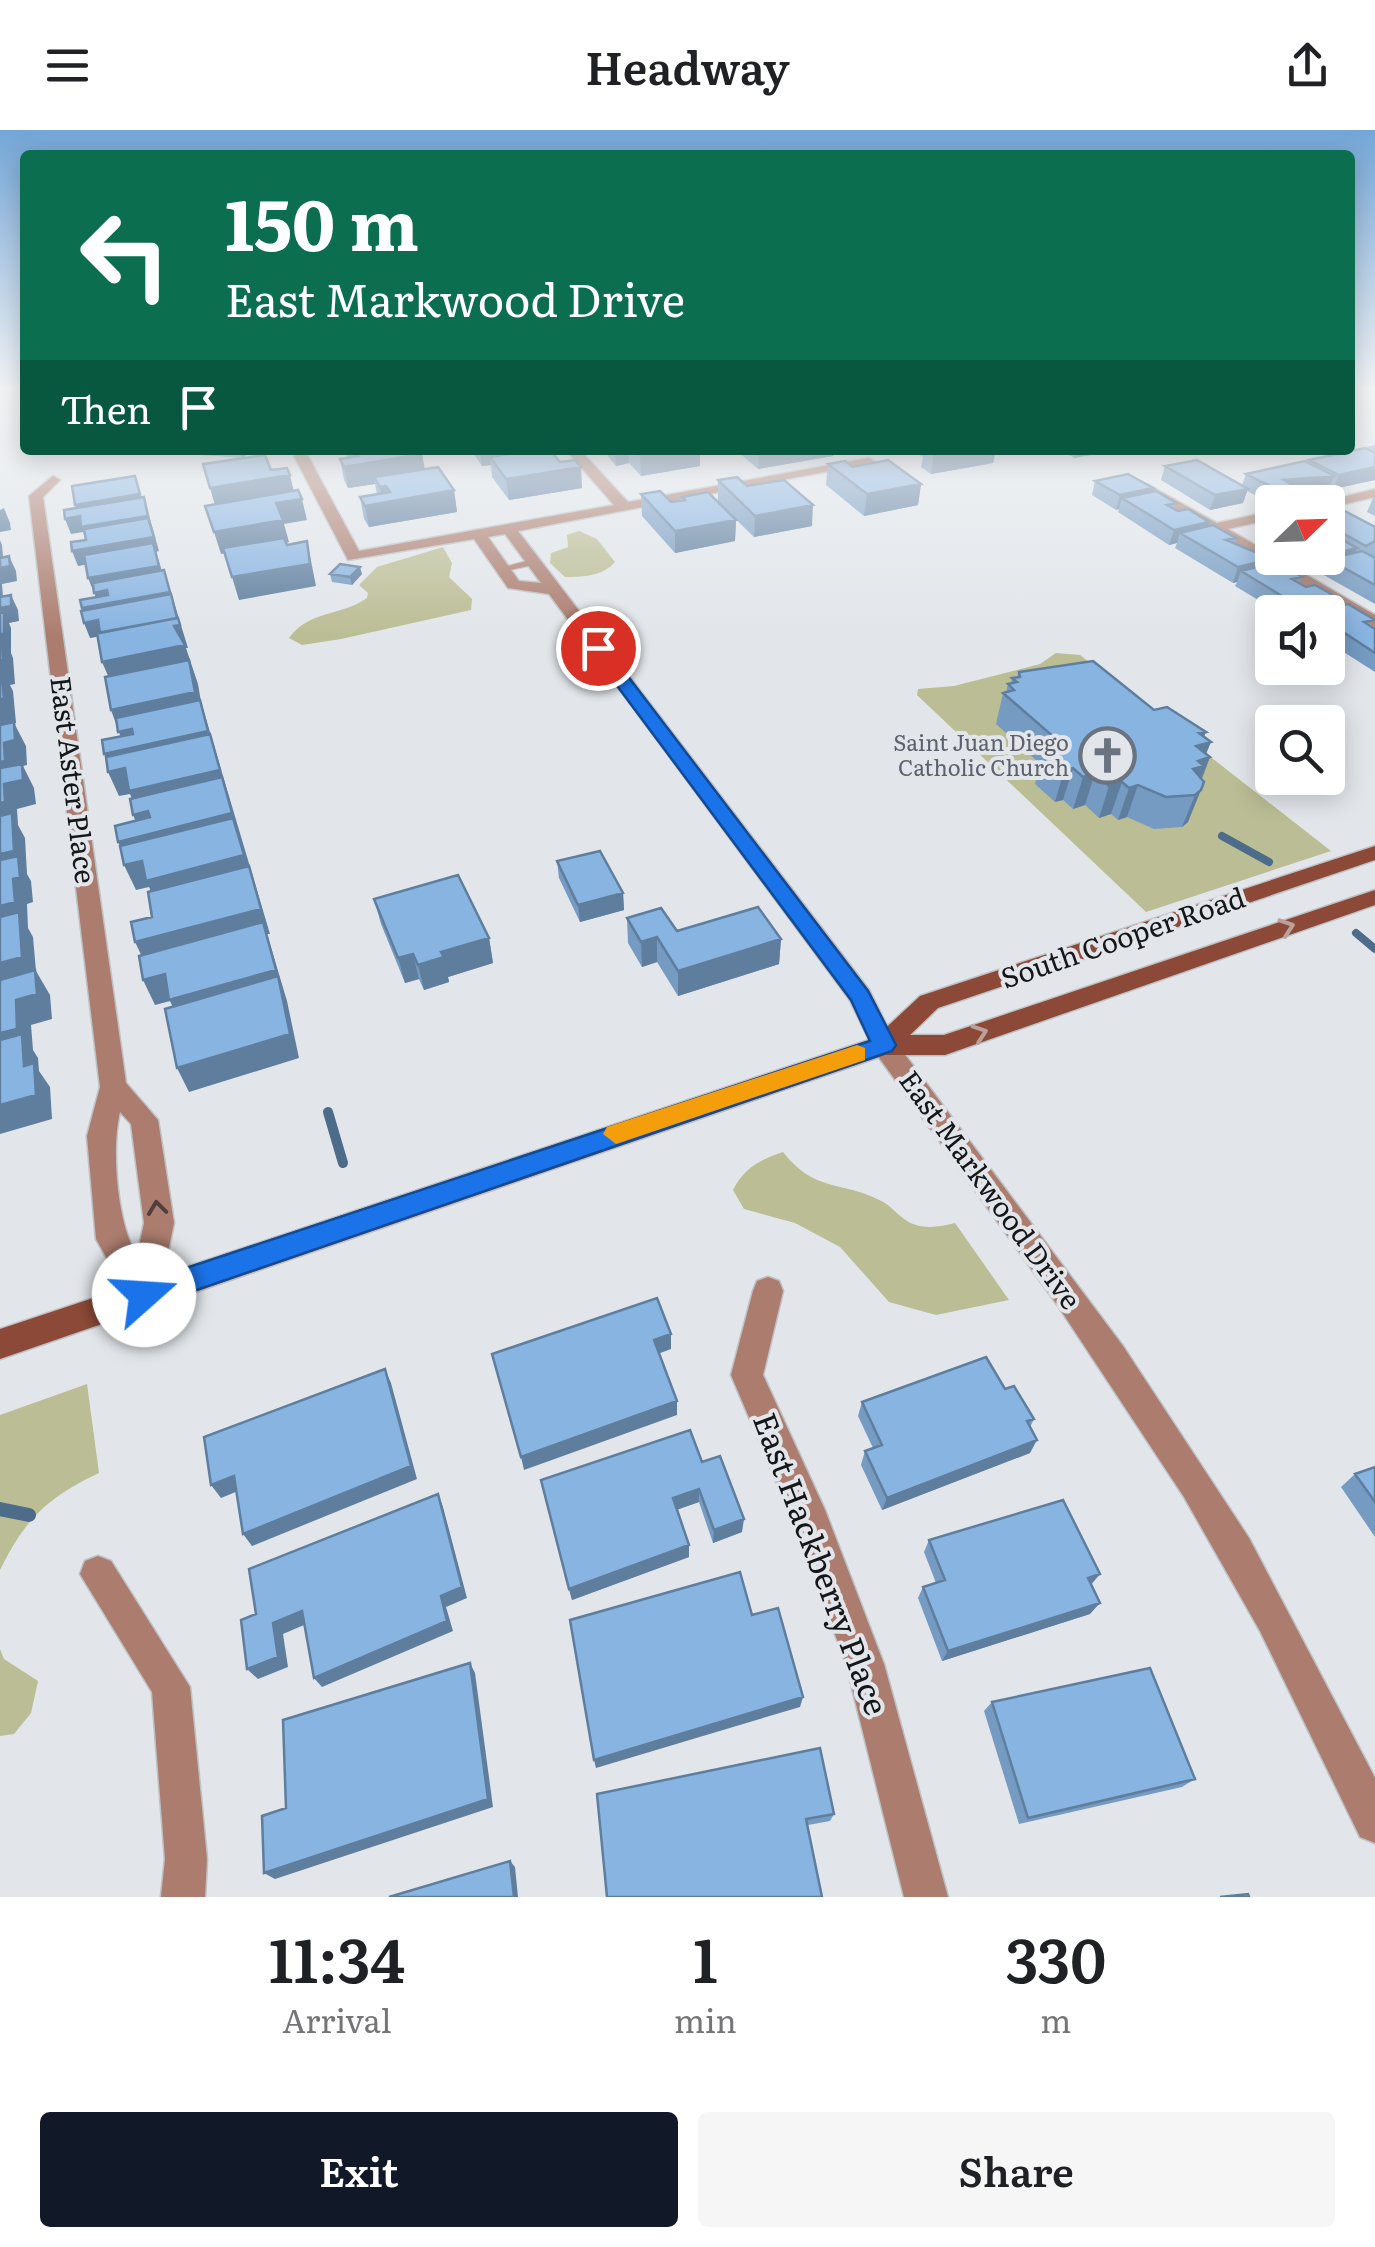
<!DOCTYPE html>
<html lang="en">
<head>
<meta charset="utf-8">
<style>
  :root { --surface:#fff; --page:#f6f6f6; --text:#202124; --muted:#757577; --accent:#111827 }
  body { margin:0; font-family:Literata,serif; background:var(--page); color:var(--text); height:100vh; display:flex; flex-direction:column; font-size:38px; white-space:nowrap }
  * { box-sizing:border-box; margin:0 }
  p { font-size:32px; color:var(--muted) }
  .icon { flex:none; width:55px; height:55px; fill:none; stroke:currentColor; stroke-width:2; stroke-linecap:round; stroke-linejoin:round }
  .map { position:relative; height:1767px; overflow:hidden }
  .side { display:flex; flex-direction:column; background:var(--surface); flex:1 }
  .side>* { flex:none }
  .hud { position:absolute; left:20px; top:20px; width:1335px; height:305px; border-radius:10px; box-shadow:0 5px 25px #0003; background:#0b6e4f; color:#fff; overflow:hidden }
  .needle { width:65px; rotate:67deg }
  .fabs { position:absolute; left:1255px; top:355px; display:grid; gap:20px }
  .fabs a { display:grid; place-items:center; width:90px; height:90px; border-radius:10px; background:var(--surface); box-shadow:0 5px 25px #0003; font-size:50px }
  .pin { position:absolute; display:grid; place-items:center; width:85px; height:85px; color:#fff; margin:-42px; border:5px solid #fff; border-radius:50%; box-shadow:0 2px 10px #0007 }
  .me { position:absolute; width:110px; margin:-55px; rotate:71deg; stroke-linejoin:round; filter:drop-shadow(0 0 8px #0008) }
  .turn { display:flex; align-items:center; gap:35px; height:210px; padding:0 40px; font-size:45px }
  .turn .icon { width:130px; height:130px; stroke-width:2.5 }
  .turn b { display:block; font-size:70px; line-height:85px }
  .then { display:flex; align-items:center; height:95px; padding:0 40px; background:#0003; gap:20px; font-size:38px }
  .eta { display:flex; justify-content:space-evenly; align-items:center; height:170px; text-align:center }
  .eta b { font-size:60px; font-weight:600; line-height:70px }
  .button { display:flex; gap:20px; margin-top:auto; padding:20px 40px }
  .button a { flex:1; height:115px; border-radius:10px; background:var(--accent); color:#fff; font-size:40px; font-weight:600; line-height:115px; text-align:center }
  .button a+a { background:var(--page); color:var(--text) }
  header { display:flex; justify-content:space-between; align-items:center; height:130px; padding:0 40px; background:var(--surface); font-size:45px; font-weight:600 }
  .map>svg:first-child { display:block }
  .green { fill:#bbbd94 }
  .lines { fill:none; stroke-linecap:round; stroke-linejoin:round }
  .stream-far2 { stroke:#4c6c8a; stroke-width:8 }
  .stream-far1 { stroke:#4c6c8a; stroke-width:10 }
  .stream { stroke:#4c6c8a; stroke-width:14 }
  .lane-casing { stroke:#bdc1c4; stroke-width:2 }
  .street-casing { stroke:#bdc1c4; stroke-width:3 }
  .secondary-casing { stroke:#bdc1c4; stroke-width:3 }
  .lane { fill:#ac7d6f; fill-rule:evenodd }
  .street { fill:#ac7d6f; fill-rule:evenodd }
  .secondary { fill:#8c4937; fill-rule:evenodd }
  .wall { fill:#759bc2 }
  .shaded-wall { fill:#5f7e9e }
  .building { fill:#88b4e1; stroke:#5f7e9e; stroke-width:2.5 }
  .oneway { stroke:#bb9f99 }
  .oneway2 { stroke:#513f3b }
  .route { fill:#1a73e8; stroke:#114b97; stroke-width:2.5 }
  .slow { fill:#f59e0b }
  .labels { text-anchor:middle; stroke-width:8; stroke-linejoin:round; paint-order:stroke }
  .far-worship-label { font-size:22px; fill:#5b616d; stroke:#e2e6ea; text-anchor:end }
  .street-label { font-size:28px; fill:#151618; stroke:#e2e6ea }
  .near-street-label { font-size:32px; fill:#151618; stroke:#e2e6ea }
</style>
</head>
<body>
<header><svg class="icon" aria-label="menu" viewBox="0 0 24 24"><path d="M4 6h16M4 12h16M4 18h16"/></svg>Headway<svg class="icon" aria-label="share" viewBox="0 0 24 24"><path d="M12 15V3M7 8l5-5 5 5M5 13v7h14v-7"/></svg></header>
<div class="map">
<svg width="1375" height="1767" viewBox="0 0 1375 1767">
  <rect width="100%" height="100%" fill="#e2e6ea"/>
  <path class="green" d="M579 401 597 409 615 432C603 446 583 447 565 447L550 433 551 423 568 417 567 405Z
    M443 417 452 433 449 447 472 469 471 480 341 509 302 515 289 508C309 480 342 486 367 468L368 463 359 455 377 437Z
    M1056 523 1080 525 1331 721 1146 782 917 565 918 559 954 556 1040 534Z
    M783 1022C817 1065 843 1049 885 1073 895 1080 904 1092 916 1095 930 1099 942 1096 955 1093L1009 1170 936 1185 889 1172 840 1117 795 1093 744 1079 733 1060C745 1037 760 1030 783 1022Z
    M87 1254 99 1343C48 1367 25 1389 0 1440V1285Z
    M0 1519 4 1529 38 1551 31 1583 14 1604 0 1606Z"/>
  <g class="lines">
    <path class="stream-far2" d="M1222 706 1269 732
      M1356 803 1375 819"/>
    <path class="stream-far1" d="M328 982 343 1033"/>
    <path class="stream" d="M0 1379 29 1385"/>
    <defs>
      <path id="lane" d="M534 429 540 432 538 434 501 442 495 439Z"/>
      <path id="street" d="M566 320H580L628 372 869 328 876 332 518 401 869 860 894 910 1123 1216 1249 1408 1375 1648V1713L1360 1707 1260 1501 1184 1367 1056 1173 875 922 850 870 549 464 508 458 474 409 348 430 294 326 301 322 308 326 359 421 614 375ZM505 404 541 453 519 451 488 407Z
        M53 346 60 350 43 367 126 953 158 990 174 1093 159 1165 155 1175 144 1179 133 1175 96 1109 87 1006 100 957 29 366ZM120 982 131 994 144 1093 137 1126C117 1093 111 1020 120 982Z
        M1147 354 1217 393 1272 381V389L1228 399 1375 485V497L1142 361 1140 358Z
        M1375 359V367L1328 378V372H1322Z
        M768 1147 779 1151 783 1161 763 1245 825 1380 884 1534 948 1767H904L846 1534 795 1396 731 1245 753 1161 757 1151Z
        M98 1426 111 1431 190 1557 207 1729 205 1767H161L165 1729 152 1562 80 1444 85 1431Z"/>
      <path id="secondary" d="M1375 716V730L938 878 910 905H944L1375 760V775L945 925H885L0 1229V1199L875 908 920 866Z"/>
    </defs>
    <use href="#lane" class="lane-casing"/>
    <use href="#street" class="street-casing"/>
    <use href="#secondary" class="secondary-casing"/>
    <use href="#lane" class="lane"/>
    <use href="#street" class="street"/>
    <use href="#secondary" class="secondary"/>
  </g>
  <path class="wall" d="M1375 315V350L1333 359 1329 357 1328 360 1290 364 1288 370 1270 373 1247 361 1243 373 1210 380 1161 350 1165 336 1242 355 1246 344 1308 333 1309 330 1366 319 1367 317Z
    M187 320H251L243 328 188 324Z
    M346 320H419L422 324 424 339 454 360 457 382 369 397 364 389 360 367 377 364 375 354 348 358 344 350 340 329 348 328Z
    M471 320H554V324L582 358 509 370 492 347 491 335 482 336Z
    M607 320H700V336L641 346 629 333 616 336 608 326Z
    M736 320H834L833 326 758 339Z
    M912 320H996L993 333 931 344 921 337 923 327Z
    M1061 320H1107V322L1074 328Z
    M828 334 853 337 921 354 918 375 864 386 826 355Z
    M718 350 747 356 812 396 754 407 718 372Z
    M1095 351 1152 362 1176 373 1174 379 1236 408 1234 414 1270 434 1302 447 1299 453 1342 470 1339 476 1375 499V542L1328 512V482H1278L1235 456 1237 452 1233 453 1175 418 1177 413 1169 415 1118 382 1119 379 1116 380 1092 365Z
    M641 364 671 372 682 370V367L736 390 735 411 675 423 642 386Z
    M1375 367V386L1367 382 1373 368Z
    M1328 378 1375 397V474L1322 444 1324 439 1318 440 1295 428H1328Z
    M1272 390V415L1258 407 1263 392Z
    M330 444H362L352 455 332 452Z
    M1019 542 1154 580 1206 602 1204 607 1206 624 1210 627 1201 649 1188 692 1182 697 1154 699 1127 687 1118 690 1111 684 1099 688 1085 675 1073 679 1063 670 1055 672 1035 654 1037 646 1034 643 1037 631 996 594 1003 563 1006 562 1008 554 1011 553 1012 548 1017 547Z
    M557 731 623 763 624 780 580 792 559 748Z
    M374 769 489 808 493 833 448 847 449 852 424 860 419 849 405 853 381 794Z
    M627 788 677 801 781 809 779 834 678 866 657 832 642 837 628 813Z
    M1005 1259 1034 1289 1030 1297V1323L882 1380 861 1335 865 1321 873 1318 858 1286 862 1272Z
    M702 1332 742 1402 713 1413 699 1372 677 1379 689 1415V1427L572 1470 541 1350Z
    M1375 1337V1407L1341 1357 1355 1344Z
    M929 1410 1091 1455 1090 1484 942 1531 918 1468 923 1457 936 1453 924 1422Z
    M992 1572 1195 1649 1182 1657 1019 1694 984 1581Z
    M597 1664 834 1684 830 1691 808 1695Z"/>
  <path class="shaded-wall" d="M241 320H251L243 328Z
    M480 320H554V324L490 327 491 335 482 336Z
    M615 320H628L629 333 616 336Z
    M673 320H700V336L641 346 640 325Z
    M759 320H834L833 326 758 339Z
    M953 320H996L993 333 931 344 934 323Z
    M1076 320H1107V322L1074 328Z
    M422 324 426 345 374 347 375 354 348 358 344 337Z
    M581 337 582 358 509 370 506 349Z
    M1375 337V350L1333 359 1339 345Z
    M290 345 295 366 216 379 210 358Z
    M135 346 145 378 81 389 75 375Z
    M1334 346 1328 360 1290 364 1288 370 1270 373 1276 359 1284 350Z
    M921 354 918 375 864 386 867 364Z
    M386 356 389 371 454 360 457 382 369 397 365 376 383 372 380 357Z
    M1153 358 1148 373 1122 368 1119 379 1116 380 1120 365Z
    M1248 359 1243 373 1210 380 1215 365Z
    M144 367 159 421 156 422 165 451 164 440 188 518H186L198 554 201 572 270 804H267L287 871 299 928 189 962 177 938 181 895 170 871 155 875 143 850 165 844 276 840 147 837 135 812 261 779 157 776 149 757 136 760 124 735 128 734 118 712 142 706 133 685 138 683 130 664 119 666 108 642 112 641 104 624 125 619 111 580 112 555 102 532V506L90 508 84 493 88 492 82 478 99 475 88 448 156 422 78 436 72 421 87 411 83 402 71 404 65 389Z
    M302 369 307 390 284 394 289 412 221 424 214 402 276 373Z
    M813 375 812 396 754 407 755 386Z
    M4 378 10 393 11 400 0 402V380Z
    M736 390 735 411 675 423V401Z
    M1209 392 1204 407 1180 403 1177 413 1169 415 1174 400Z
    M0 410 2 415 4 437 0 438Z
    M307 411 316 456 239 470 232 447Z
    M1357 418 1350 433 1328 429 1324 439 1318 440 1324 428H1328V425Z
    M9 426 16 441 17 451 2 454 3 466 11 465 18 480 19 491 9 493 11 498V523L13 528 15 554 10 555 13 561 16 593H14L26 616 27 635 23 636 34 658 36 674 17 679 18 695 25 708 27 744 31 751 33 772 27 774 28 798 33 807 36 841 50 865 52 889 31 895 33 920 38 928 39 941 50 957 52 989 0 1004V438Z
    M1272 429 1266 444 1241 441 1237 452 1233 453 1238 437Z
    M360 437 362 444 352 455 350 447Z
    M1342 470 1335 486 1328 482H1304L1305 480Z
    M1206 602 1200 615 1211 612 1204 629 1210 627 1198 659 1182 666 1199 603Z
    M1073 638 1063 670 1055 672 1064 640Z
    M1095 643 1085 675 1073 679 1083 647Z
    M1122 652 1111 684 1099 688 1109 656Z
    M1138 655 1127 687 1118 690 1129 658Z
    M1201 660 1188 692 1182 697 1195 665Z
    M623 763 624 780 580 792 578 775Z
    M657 807V832L642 837 641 812Z
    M489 808 493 833 448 847 449 852 424 860 418 835 441 822Z
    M781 809 779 834 678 866V841Z
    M413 824 419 849 405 853 398 828Z
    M671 1204V1219L655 1225 654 1210Z
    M385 1239 391 1253 417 1349 252 1416 243 1404Z
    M677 1271V1285L524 1340 521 1327Z
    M1037 1310 1030 1323 882 1380 887 1368Z
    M234 1346 243 1359 221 1368 211 1355Z
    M699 1359V1372L674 1381 673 1368Z
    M438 1364 443 1377 467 1468 446 1477 453 1501 322 1557 314 1548 441 1466Z
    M744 1389 742 1402 713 1413 714 1400Z
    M689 1415V1427L572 1470 569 1459Z
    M1100 1444 1090 1456 1088 1448Z
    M1100 1473 1090 1484 942 1531 948 1521Z
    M302 1481 311 1492 283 1504 288 1537 258 1549 247 1539 273 1493Z
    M470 1533 475 1543 493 1677 275 1749 264 1743Z
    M803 1567 800 1577 596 1638 594 1630Z
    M510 1731 515 1737 518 1767H514Z"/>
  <path class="building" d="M1365 318 1375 323V337L1339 345 1309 330Z
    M352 320H419L422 324 344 337 340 329 358 326Z
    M531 320H550L560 332 575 330 581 337 506 349 490 327Z
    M635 320H673L640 325Z
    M929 320H953L934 323Z
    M265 325 271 340 287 338 290 345 210 358 203 334Z
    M888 330 921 354 867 364 828 334 845 331 853 337Z
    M1197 330 1248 359 1215 365 1165 336Z
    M1305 331 1334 346 1284 350 1293 355 1276 359 1246 344Z
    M438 337 454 360 365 376 360 367 390 362 386 356 380 357 374 347Z
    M1128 344 1153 358 1120 365 1095 351Z
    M135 346 140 364 75 375 72 356Z
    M737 347 747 356 784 350 813 375 755 386 718 350Z
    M298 360 302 369 276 373 283 390 214 402 205 376Z
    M660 361 671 372 685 370 682 367 708 362 736 390 675 401 641 364Z
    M1156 361 1176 373 1167 375 1178 381 1188 379 1209 392 1174 400 1122 368Z
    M144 367 148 386 81 397 80 386 65 389 64 380Z
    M1335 376 1375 397V411L1366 416 1328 395V378Z
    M148 388 154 407 72 421 71 412 86 410 84 399Z
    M1272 390V397L1263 392Z
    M1213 395 1236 408 1226 410 1272 429 1238 437 1180 403Z
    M1328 402 1357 418 1328 425Z
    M284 408 287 415 307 411 310 434 232 447 223 418Z
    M153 413 159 436 88 448 84 425Z
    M1362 421 1375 428V455L1328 429Z
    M9 426 10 436 0 438V428Z
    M1277 432 1302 447 1292 449 1306 457 1315 455 1342 470 1305 480 1241 441Z
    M340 434 360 437 350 447 330 444Z
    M164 440 170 462 82 478 80 470 108 465 107 460 94 463 93 453Z
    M171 464 177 488 100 503 98 490 84 493 81 481Z
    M11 465V476L0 478V467Z
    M1348 474 1375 490 1364 492 1375 499V523L1328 492V482H1313Z
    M4 482V508H3L2 504 0 505V483Z
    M178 488 180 495 174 496 185 515 102 532 97 503Z
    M2 504 3 530 0 531V505Z
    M189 530 195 562 111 580 105 547Z
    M1093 531 1154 580 1167 577 1206 602 1199 603 1211 612 1196 616 1210 627 1198 631 1204 636 1193 639 1204 652 1201 660 1195 665 1166 667 1138 655 1129 658 1122 652 1109 656 1095 643 1083 647 1073 638 1064 640 1043 622 1052 620 1043 611 1055 608 1003 563 1014 560 1008 554 1017 552 1012 548 1020 547 1019 542Z
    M0 537H1L4 569H0Z
    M200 570 208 601 104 624 102 610 133 604 132 599 118 602 116 588Z
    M14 592 15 610 4 613 5 631 0 632V595Z
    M210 604 220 640 129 661 125 638 108 642 106 627Z
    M22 634 23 650 4 654 5 672 0 673V638Z
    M222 647 232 683 118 712 115 696 150 687 148 681 133 685 130 669Z
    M12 683 14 721 0 724V686Z
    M233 688 244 725 146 751 142 731 124 735 120 716Z
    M600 721 623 763 578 775 557 731Z
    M18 726 20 747 13 749 15 772 0 776V730Z
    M249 736 261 779 135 812 131 792 152 787 148 762Z
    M458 745 489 808 441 822 444 827 418 835 413 824 398 828 374 769Z
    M758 777 781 809 678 841 657 807 641 812 627 788 661 778 677 801Z
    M19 782 22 827 0 833V787Z
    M263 792 276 840 169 870 165 844 143 850 139 826Z
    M35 840 37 864 16 870 17 899 0 903V850Z
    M278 846 290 904 177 938 165 879Z
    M22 904 24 936 34 933 36 965 0 975V910Z
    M657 1168 671 1204 654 1210 677 1271 521 1327 492 1224Z
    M986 1227 1005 1259 1014 1256 1034 1289 1027 1291 1037 1310 887 1368 865 1321 882 1315 862 1272Z
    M385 1239 411 1336 243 1404 234 1346 211 1355 204 1307Z
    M690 1300 702 1332 720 1326 744 1389 714 1400 699 1359 673 1368 689 1415 569 1459 541 1350Z
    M1375 1337V1372L1355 1344Z
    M438 1364 462 1457 441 1466 447 1491 314 1548 302 1481 273 1493 278 1527 247 1539 241 1490 256 1484 249 1439Z
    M1063 1370 1100 1444 1088 1448 1100 1473 948 1521 923 1457 945 1450 929 1410Z
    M740 1442 752 1485 778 1478 803 1567 594 1630 570 1490Z
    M470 1533 488 1669 264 1743 262 1686 286 1678 283 1590Z
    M1150 1538 1195 1649 1028 1688 992 1572Z
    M820 1618 834 1684 806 1689 822 1767H607L597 1664Z
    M510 1731 514 1767H389Z
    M1248 1764 1249 1767H1220Z"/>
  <defs><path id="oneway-chevron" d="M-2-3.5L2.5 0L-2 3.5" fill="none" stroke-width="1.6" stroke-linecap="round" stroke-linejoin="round" transform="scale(2.5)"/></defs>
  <g class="oneway">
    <use href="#oneway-chevron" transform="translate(1287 797) rotate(-19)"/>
    <use href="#oneway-chevron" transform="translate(980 903) rotate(-19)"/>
  </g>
  <use class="oneway2" href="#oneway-chevron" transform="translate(157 1078) rotate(-97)"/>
  <linearGradient id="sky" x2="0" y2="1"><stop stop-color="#73a6d6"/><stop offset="0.51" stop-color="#f2f4f6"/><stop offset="1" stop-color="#f2f4f6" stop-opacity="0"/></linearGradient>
  <rect width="1375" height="505" fill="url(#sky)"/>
  <path class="route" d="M592 515H604L868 861 896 915 892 921 144 1178 135 1174 131 1165 135 1156 144 1152 870 911 851 870 592 522Z"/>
  <path class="slow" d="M857 915 865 918V930L616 1014 603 1004 607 997Z"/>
  <defs>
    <symbol id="church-ring" viewBox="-11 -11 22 22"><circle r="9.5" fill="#e2e6ea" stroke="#6b7280" stroke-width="1.5"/><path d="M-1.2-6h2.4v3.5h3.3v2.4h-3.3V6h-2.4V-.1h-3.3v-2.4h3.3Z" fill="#6b7280"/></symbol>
  </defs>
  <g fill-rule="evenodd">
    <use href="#church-ring" x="1076" y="594" width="63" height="63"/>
  </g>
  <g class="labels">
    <g class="far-worship-label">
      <text x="1069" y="621">Saint Juan Diego<tspan x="1069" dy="25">Catholic Church</tspan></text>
    </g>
    <g class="street-label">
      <text transform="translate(73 650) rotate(83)" y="10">East Aster Place</text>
      <text transform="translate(1123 808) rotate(-19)" y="10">South Cooper Road</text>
      <text transform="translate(990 1060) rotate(54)" y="10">East Markwood Drive</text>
    </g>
    <g class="near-street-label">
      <text transform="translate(820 1434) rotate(69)" y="11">East Hackberry Place</text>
    </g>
  </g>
</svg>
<div class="fabs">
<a><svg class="needle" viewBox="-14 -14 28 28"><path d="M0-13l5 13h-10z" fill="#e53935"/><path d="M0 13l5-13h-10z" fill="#757577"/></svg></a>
<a><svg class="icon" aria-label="sound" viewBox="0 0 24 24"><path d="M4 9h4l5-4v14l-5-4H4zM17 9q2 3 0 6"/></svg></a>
<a><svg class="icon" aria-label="search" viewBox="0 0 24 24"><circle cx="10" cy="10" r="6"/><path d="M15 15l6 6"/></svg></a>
</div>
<div class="pin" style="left:598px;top:518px;background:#d93025"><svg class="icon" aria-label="arrive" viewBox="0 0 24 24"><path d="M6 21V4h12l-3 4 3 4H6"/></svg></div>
<svg class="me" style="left:144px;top:1165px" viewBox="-20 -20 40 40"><circle r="19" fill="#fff"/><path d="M0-13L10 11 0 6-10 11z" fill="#1a73e8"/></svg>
<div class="hud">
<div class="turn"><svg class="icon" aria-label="left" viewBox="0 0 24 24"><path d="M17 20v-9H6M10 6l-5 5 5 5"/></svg><div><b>150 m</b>East Markwood Drive</div></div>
<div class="then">Then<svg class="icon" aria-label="arrive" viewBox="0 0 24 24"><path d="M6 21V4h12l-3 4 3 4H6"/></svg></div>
</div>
</div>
<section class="side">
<div class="eta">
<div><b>11:34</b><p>Arrival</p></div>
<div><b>1</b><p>min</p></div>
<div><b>330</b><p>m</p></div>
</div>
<div class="button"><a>Exit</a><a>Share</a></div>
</section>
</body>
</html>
